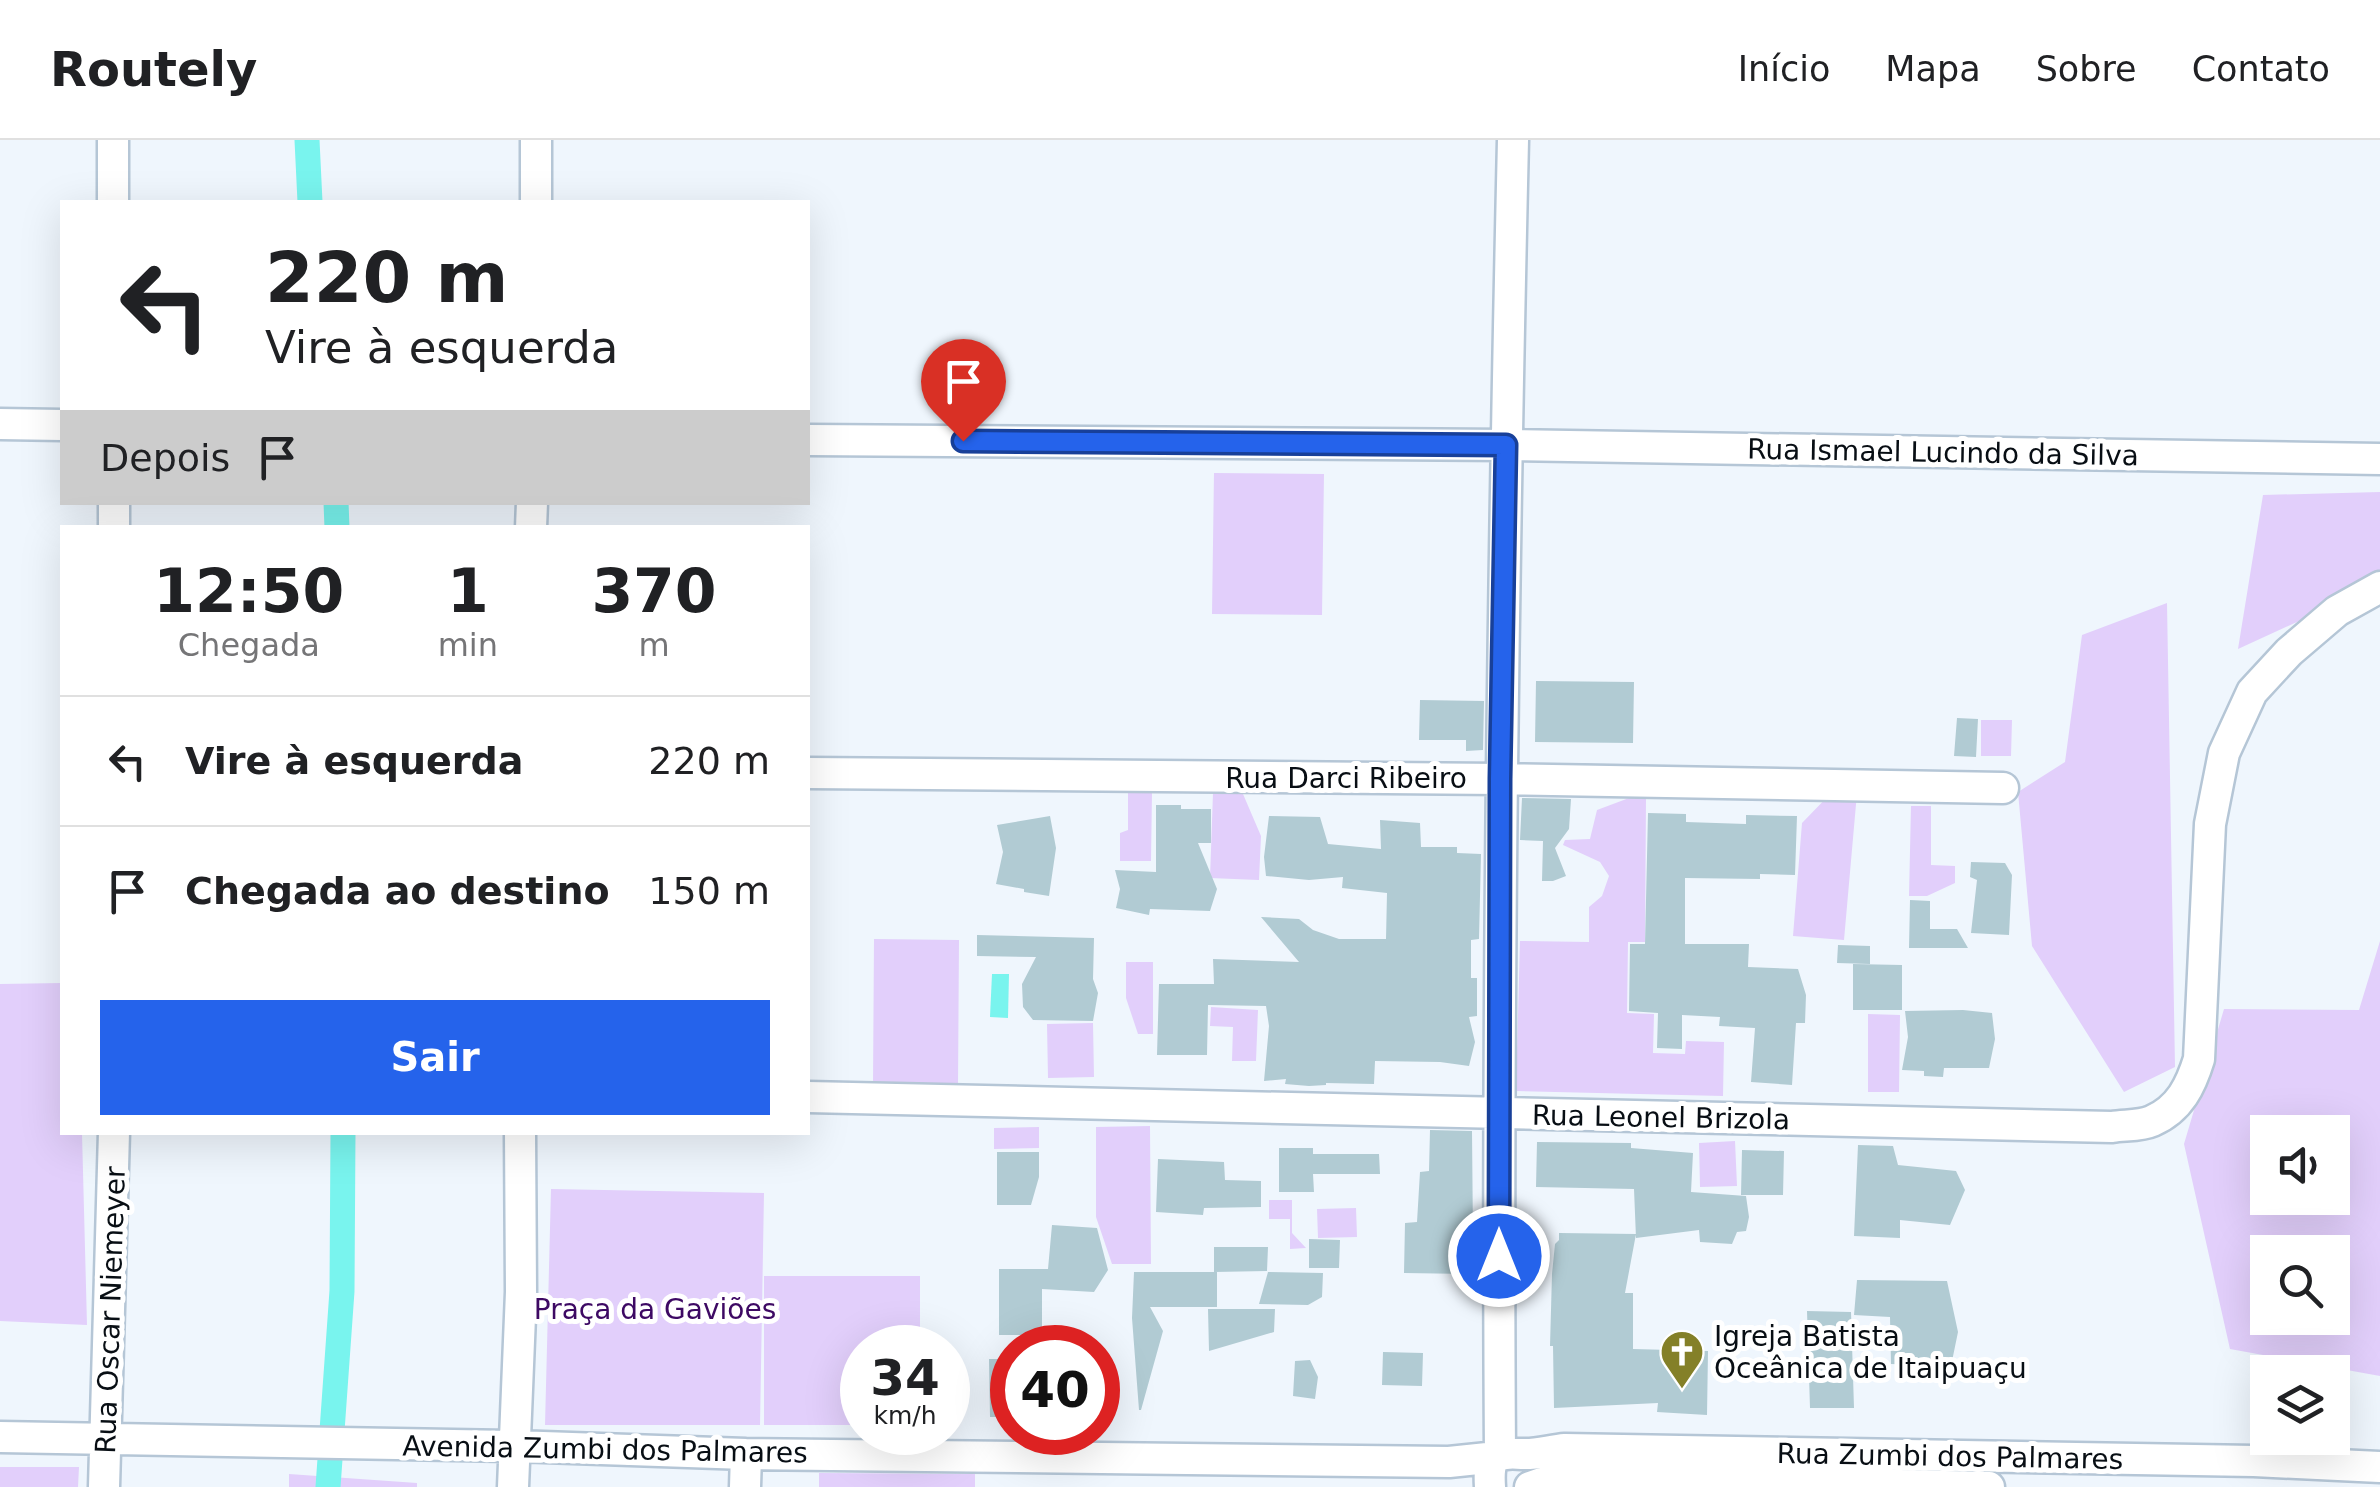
<!DOCTYPE html>
<html lang="pt">
<head>
<meta charset="utf-8">
<style>
  :root { --surface:#fff; --page:#f6f6f6; --text:#202124; --muted:#757577; --line:#e0e0e0; --accent:#2563eb }
  body { margin:0; font-family:"DejaVu Sans",sans-serif; background:var(--page); color:var(--text); height:100vh; display:flex; flex-direction:column; font-size:38px; white-space:nowrap }
  * { box-sizing:border-box; margin:0 }
  p { font-size:32px; color:var(--muted) }
  .icon { flex:none; width:55px; height:55px; fill:none; stroke:currentColor; stroke-width:2; stroke-linecap:round; stroke-linejoin:round }
  .map { position:relative; flex:1; overflow:hidden }
  .side { position:absolute; left:60px; top:385px; width:750px; height:610px; display:flex; flex-direction:column; background:var(--surface); border-radius:0px; box-shadow:0 10px 40px #0002 }
  .side>* { flex:none }
  .hud { position:absolute; left:60px; top:60px; width:750px; height:305px; border-radius:0px; box-shadow:0 10px 40px #0002; background:#fff; color:var(--text); overflow:hidden }
  .buttons { position:absolute; left:2250px; top:975px; display:grid; gap:20px }
  .buttons a { display:grid; place-items:center; width:100px; height:100px; border-radius:0px; background:var(--surface); box-shadow:0 10px 40px #0002; font-size:50px }
  .speed { position:absolute; left:840px; top:1185px; display:flex; gap:20px; font-size:50px; font-weight:700; text-align:center }
  .speed>* { display:grid; place-content:center; width:130px; height:130px; border-radius:50%; background:var(--surface); box-shadow:0 10px 40px #0002; line-height:1 }
  .speed small { font-size:25px; font-weight:400 }
  .speed .limit { border:15px solid #d22; background:#fff; color:#111 }
  .pin { position:absolute; display:grid; place-items:center; width:85px; height:85px; color:#fff; margin:-102px -42px; border-radius:50% 50% 50% 0; rotate:-45deg; box-shadow:0 0 10px #0007 }
  .pin .icon { rotate:45deg }
  .me { position:absolute; width:110px; margin:-55px; rotate:0deg; stroke-linejoin:round; filter:drop-shadow(0 0 8px #0008) }
  .turn { display:flex; align-items:center; gap:35px; height:210px; padding:0 40px; font-size:45px }
  .turn .icon { width:130px; height:130px; stroke-width:2.5 }
  .turn b { display:block; font-size:70px; line-height:85px }
  .then { display:flex; align-items:center; height:95px; padding:0 40px; background:#0003; gap:20px; font-size:38px }
  .eta { display:flex; justify-content:space-evenly; align-items:center; height:170px; text-align:center }
  .eta b { font-size:60px; font-weight:600; line-height:70px }
  .cta { display:flex; gap:20px; margin-top:auto; padding:20px 40px }
  .cta a { flex:1; height:115px; border-radius:0px; background:var(--accent); color:#fff; font-size:40px; font-weight:600; line-height:115px; text-align:center }
  ul { padding:0; list-style:none }
  li { display:flex; align-items:center; gap:30px; height:130px; padding:0 40px; border-top:2px solid var(--line) }
  li div { flex:1 }
  li b { display:block; font-size:38px }
  li em { font-style:normal }
  header { display:flex; align-items:center; gap:60px; box-sizing:border-box; height:140px; padding:0 50px; background:var(--surface); border-bottom:2px solid var(--line) }
  header strong { font-size:48px }
  nav { display:flex; gap:55px; margin-inline-start:auto; font-size:35px }
  .map>svg:first-child { display:block }
  .green { fill:#e2cffb; fill-rule:evenodd }
  .water { fill:#79f4ee }
  .lines { fill:none; stroke-linecap:round; stroke-linejoin:round }
  .canal { stroke:#79f4ee; stroke-width:25 }
  .building { fill:#b1cbd3 }
  .minor-casing { stroke:#b5c6d6; stroke-width:35 }
  .minor { stroke:#fff; stroke-width:30 }
  .route-casing { stroke:#184099; stroke-width:25 }
  .route { stroke:#2563eb; stroke-width:18 }
  .labels { text-anchor:middle; stroke-width:10; stroke-linejoin:round; paint-order:stroke }
  .street-label { font-size:28px; fill:#080e14; stroke:#fff }
  .park-label { font-size:28px; fill:#3d0963; stroke:#fff }
  .poi-label { font-size:28px; fill:#080e14; stroke:#fff; text-anchor:start }
</style>
</head>
<body>
<header>
<strong>Routely</strong>
<nav><a>Início</a><a>Mapa</a><a>Sobre</a><a>Contato</a></nav>
</header>
<div class="map">
<svg width="2380" height="1347" viewBox="0 0 2380 1347">
  <rect width="100%" height="100%" fill="#eff6fd"/>
  <path class="green" d="M1214 333 1324 334 1322 475 1212 474Z
    M2380 352V444L2238 509 2263 355Z
    M2167 463 2175 927 2124 952 2032 806 2018 652 2065 622 2082 495Z
    M1981 580H2012L2011 616H1981Z
    M1834 650 1857 653 1844 800 1793 796 1802 683Z
    M1128 652H1152L1151 721H1120V693L1128 690Z
    M1213 653 1243 654 1261 696 1259 740 1210 738Z
    M1629 658H1646L1645 802H1628L1627 873 1654 874 1653 913 1685 914 1686 901 1724 902 1723 956 1516 951 1520 801 1589 802V767L1602 756 1609 736 1600 722 1563 705 1565 700 1590 699 1597 670Z
    M1911 666H1931V725L1955 726V743L1927 756H1909Z
    M874 799 959 800 958 946H873Z
    M2380 801V1236L2230 1209 2184 1004 2224 869 2359 870ZM2268 992H2332V1058H2268ZM2268 1112H2332V1178H2268Z
    M1126 822H1153V894H1138L1126 858Z
    M62 843V992L82 993 87 1185 0 1181V844Z
    M1211 867 1258 870 1256 921H1232L1233 887 1210 886Z
    M1868 874 1900 875 1899 952H1868Z
    M1093 883 1094 937 1048 938 1047 884Z
    M1150 986 1151 1124H1112L1096 1077V987Z
    M1039 987V1008L994 1009V988Z
    M1735 1001 1737 1046 1700 1047 1699 1003Z
    M551 1049 764 1053 760 1285H545Z
    M1269 1060H1292V1093L1306 1108 1290 1109V1079H1269Z
    M1356 1068 1357 1097 1318 1098 1317 1069Z
    M764 1136H920V1207L862 1208V1285H764Z
    M0 1327H79L78 1347H0Z
    M819 1333 975 1334V1347H819Z
    M289 1334 417 1343V1347H289Z"/>
  <path class="water" d="M992 834H1009L1008 878 990 877Z"/>
  <g class="lines">
    <path class="canal" d="M307 0 310 62
      M336 362 337 388
      M328 1347 342 1151 343 992"/>
  </g>
  <path class="building" d="M1536 541 1634 542 1633 603 1535 602Z
    M1420 560 1484 561 1483 610 1466 611V600H1419Z
    M1957 578 1978 579 1976 617 1954 616Z
    M1522 658 1571 659 1569 689 1555 708 1566 736 1553 741H1542L1543 701 1520 700Z
    M1156 665H1181V669H1211V703H1198L1217 749 1210 771 1150 769 1149 775 1116 768 1120 749 1115 730 1156 732Z
    M1648 673 1686 674V682L1746 684V675L1797 676 1795 735 1760 734V739L1685 738V804H1749L1748 827 1798 829 1806 855 1805 883H1796L1792 945 1751 942 1755 888 1719 886 1720 877 1682 875V909L1657 908 1658 873 1629 871 1630 804H1645Z
    M1050 676 1056 708 1049 756 1024 752V749L996 744 1003 712 997 685Z
    M1269 676 1320 677 1328 704 1381 709 1380 680 1420 683 1421 707H1457V713L1481 714 1479 799 1471 800V838H1477V876L1469 877 1475 902 1469 926 1440 922 1375 921 1374 944 1326 943V945L1309 946 1285 944 1286 939 1264 941 1269 886 1266 866 1208 865 1207 915H1157L1159 844H1214L1213 819 1299 822 1261 777 1299 779 1313 790 1339 799H1386L1387 753 1342 748 1343 737 1309 740 1266 736 1264 717Z
    M1971 722 2005 723 2012 735 2009 795 1971 793 1977 740 1970 737Z
    M1910 760 1930 761V789H1957L1968 808H1909Z
    M977 795 1094 798 1093 839 1098 853 1093 881 1033 880 1023 867 1022 844 1036 817 977 816Z
    M1838 805 1870 806V824L1837 823Z
    M1853 824 1902 825V870H1853Z
    M1963 870 1992 873 1995 899 1989 928H1944L1943 937 1924 936V931L1902 930 1908 897 1905 871Z
    M1430 990 1472 991 1473 1099H1470L1469 1134 1404 1133 1405 1083 1417 1082 1420 1032 1429 1031Z
    M1537 1002 1631 1003V1008L1693 1013 1691 1052 1746 1056 1749 1077 1746 1091 1737 1092 1732 1104 1700 1102 1699 1090 1636 1098 1634 1049 1536 1047Z
    M1858 1005 1893 1006 1898 1025 1956 1031 1965 1050 1950 1085 1900 1080V1098L1854 1096Z
    M1279 1008H1313V1014H1379L1380 1034H1313L1314 1052H1279Z
    M1742 1010 1784 1011 1783 1055H1741Z
    M997 1012H1039V1037L1031 1065H997Z
    M1158 1019 1224 1022 1225 1040 1261 1041V1067L1204 1068 1203 1075 1156 1072Z
    M1052 1085 1097 1088 1108 1130 1094 1152 1042 1149V1195H999V1129H1048Z
    M1559 1093 1636 1094 1625 1153H1633V1209L1708 1211 1707 1275 1657 1272 1658 1263 1554 1268 1553 1206H1550L1552 1134 1555 1104 1559 1100Z
    M1309 1099 1340 1100 1339 1128H1309Z
    M1214 1107H1268L1267 1131 1214 1132Z
    M1134 1132H1217V1167H1150L1163 1191 1141 1270H1139L1132 1178Z
    M1268 1132 1323 1133 1322 1157 1308 1165 1259 1164Z
    M1857 1140 1947 1141 1958 1192 1951 1226 1891 1224 1890 1177 1854 1175Z
    M1208 1169H1275L1274 1192 1209 1211Z
    M1807 1171 1851 1172 1854 1268H1810Z
    M1383 1212 1423 1213 1422 1246 1382 1245Z
    M989 1219H1012V1277H990Z
    M1310 1220 1318 1237 1315 1259 1293 1256 1295 1221Z"/>
  <g class="lines">
    <defs>
      <path id="minor" d="M113 0V62
        M536 62V0
        M0 284 62 285
        M808 300 1506 305 2380 319
        M114 362V388
        M531 388 532 362
        M808 633 1501 639 2003 648
        M808 957 2112 987C2125 985 2141 986 2152 981 2180 969 2191 945 2199 919L2210 684 2224 613 2252 552 2289 512 2337 471 2380 447
        M0 1297 514 1306 746 1314 1449 1322 1497 1317
        M1500 1315C1497 876 1503 438 1513 0
        M104 1347 114 992
        M513 1347 521 1152 520 992
        M745 1347 746 1314
        M1490 1347C1488 1317 1494 1312 1522 1314 1536 1315 1551 1310 1565 1309L2254 1321 2380 1327
        M1530 1347C1564 1334 1596 1337 1631 1339L1989 1347"/>
    </defs>
    <use href="#minor" class="minor-casing"/>
    <use href="#minor" class="minor"/>
  </g>
  <g class="lines">
    <defs>
      <path id="route" d="M963 301 1506 305 1500 639 1499 1116"/>
    </defs>
    <use href="#route" class="route-casing"/>
    <use href="#route" class="route"/>
  </g>
  <defs>
    <symbol id="church-pin" viewBox="-11 -11 22 30"><path d="M0 17L-7.5 6A9.5 9.5 0 1 1 7.5 6Z" fill="#848028" stroke="#fff"/><path d="M-1.2-6h2.4v3.5h3.3v2.4h-3.3V6h-2.4V-.1h-3.3v-2.4h3.3Z" fill="#fff"/></symbol>
  </defs>
  <g fill-rule="evenodd">
    <use href="#church-pin" x="1657" y="1187" width="50" height="68"/>
  </g>
  <g class="labels">
    <g class="street-label">
      <text transform="translate(1943 312) rotate(1)" y="10">Rua Ismael Lucindo da Silva</text>
      <text x="1346" y="648">Rua Darci Ribeiro</text>
      <text transform="translate(1661 977) rotate(1)" y="10">Rua Leonel Brizola</text>
      <text transform="translate(110 1170) rotate(-88)" y="10">Rua Oscar Niemeyer</text>
      <text transform="translate(605 1309) rotate(1)" y="10">Avenida Zumbi dos Palmares</text>
      <text transform="translate(1950 1316) rotate(1)" y="10">Rua Zumbi dos Palmares</text>
    </g>
    <g class="park-label">
      <text x="655" y="1179">Praça da Gaviões</text>
    </g>
    <g class="poi-label">
      <text x="1714" y="1206">Igreja Batista<tspan x="1714" dy="32">Oceânica de Itaipuaçu</tspan></text>
    </g>
  </g>
</svg>
<div class="buttons">
<a><svg class="icon" aria-label="sound" viewBox="0 0 24 24"><path d="M4 9h4l5-4v14l-5-4H4zM17 9q2 3 0 6"/></svg></a>
<a><svg class="icon" aria-label="search" viewBox="0 0 24 24"><circle cx="10" cy="10" r="6"/><path d="M15 15l6 6"/></svg></a>
<a><svg class="icon" aria-label="layers" viewBox="0 0 24 24"><path d="M12 4l9 5-9 5-9-5zM3 14l9 5 9-5"/></svg></a>
</div>
<div class="speed"><div>34<small>km/h</small></div><div class="limit">40</div></div>
<div class="pin" style="left:963px;top:301px;background:#d93025"><svg class="icon" aria-label="arrive" viewBox="0 0 24 24"><path d="M6 21V4h12l-3 4 3 4H6"/></svg></div>
<svg class="me" style="left:1499px;top:1116px" viewBox="-20 -20 40 40"><circle r="17" fill="#2563eb" stroke="#fff" stroke-width="3"/><path d="M0-11L8 9 0 5-8 9z" fill="#fff"/></svg>
<div class="hud">
<div class="turn"><svg class="icon" aria-label="left" viewBox="0 0 24 24"><path d="M17 20v-9H6M10 6l-5 5 5 5"/></svg><div><b>220 m</b>Vire à esquerda</div></div>
<div class="then">Depois<svg class="icon" aria-label="arrive" viewBox="0 0 24 24"><path d="M6 21V4h12l-3 4 3 4H6"/></svg></div>
</div>
<section class="side">
<div class="eta">
<div><b>12:50</b><p>Chegada</p></div>
<div><b>1</b><p>min</p></div>
<div><b>370</b><p>m</p></div>
</div>
<ul>
<li><svg class="icon" aria-label="left" viewBox="0 0 24 24"><path d="M17 20v-9H6M10 6l-5 5 5 5"/></svg><div><b>Vire à esquerda</b></div><em>220 m</em></li>
<li><svg class="icon" aria-label="arrive" viewBox="0 0 24 24"><path d="M6 21V4h12l-3 4 3 4H6"/></svg><div><b>Chegada ao destino</b></div><em>150 m</em></li>
</ul>
<div class="cta"><a>Sair</a></div>
</section>
</div>
</body>
</html>
